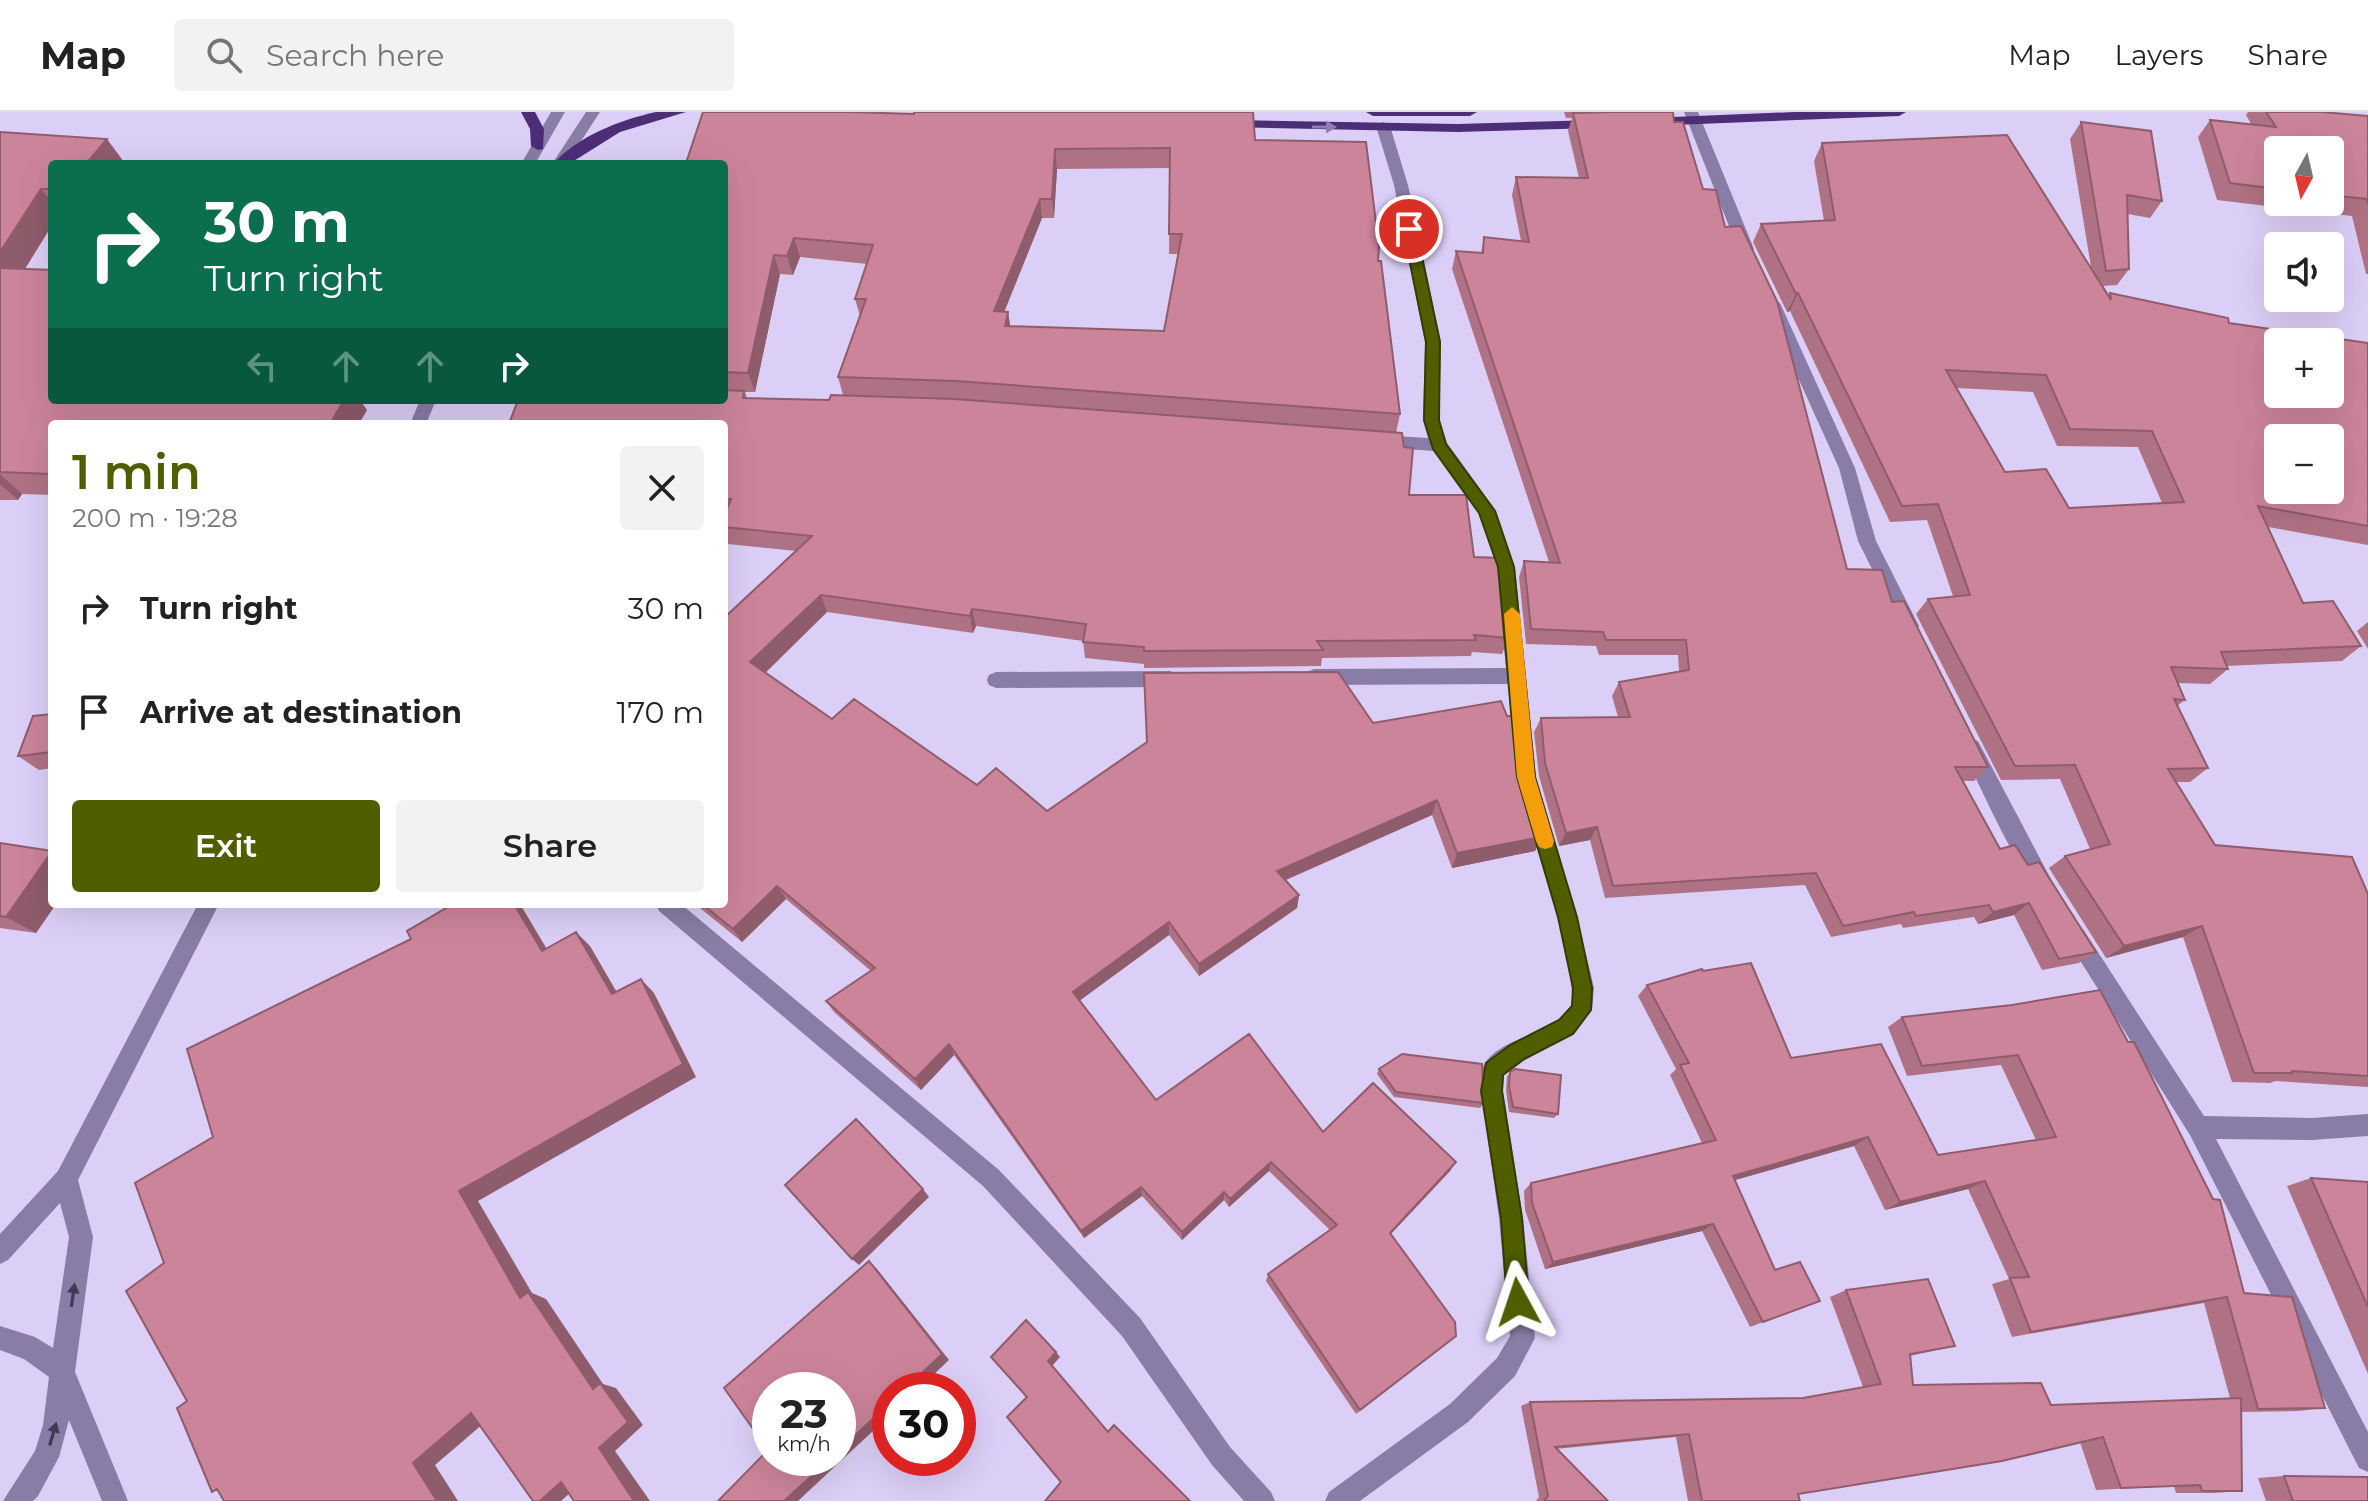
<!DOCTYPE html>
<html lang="en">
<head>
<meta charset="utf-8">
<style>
  :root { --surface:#fff; --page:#f2f2f2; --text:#222; --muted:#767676; --line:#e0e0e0; --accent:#505e00 }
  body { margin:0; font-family:Montserrat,sans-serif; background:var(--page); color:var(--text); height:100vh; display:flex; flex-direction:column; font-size:30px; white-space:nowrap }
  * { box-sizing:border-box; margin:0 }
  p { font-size:26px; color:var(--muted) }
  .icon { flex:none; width:44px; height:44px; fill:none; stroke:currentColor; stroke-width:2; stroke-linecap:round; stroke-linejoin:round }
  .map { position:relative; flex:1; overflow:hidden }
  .details { position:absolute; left:48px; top:308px; width:680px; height:488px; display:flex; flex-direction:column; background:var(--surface); border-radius:8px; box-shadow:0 8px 32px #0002 }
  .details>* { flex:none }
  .hud { position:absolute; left:48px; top:48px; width:680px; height:244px; border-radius:8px; box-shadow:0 8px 32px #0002; background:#0b6e4f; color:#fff; overflow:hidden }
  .needle { width:52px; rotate:188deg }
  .tools { position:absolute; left:2264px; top:24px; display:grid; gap:16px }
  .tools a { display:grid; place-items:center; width:80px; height:80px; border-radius:8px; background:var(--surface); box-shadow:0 8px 32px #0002; font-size:40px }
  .speed { position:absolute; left:752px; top:1260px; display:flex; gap:16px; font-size:40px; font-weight:700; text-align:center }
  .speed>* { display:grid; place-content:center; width:104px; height:104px; border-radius:50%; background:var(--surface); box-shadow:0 8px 32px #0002; line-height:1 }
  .speed small { font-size:20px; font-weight:400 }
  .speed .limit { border:12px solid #d22; background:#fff; color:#111 }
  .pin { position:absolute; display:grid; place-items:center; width:68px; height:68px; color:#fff; margin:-34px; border:4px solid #fff; border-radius:50%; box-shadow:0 2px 8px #0007 }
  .me { position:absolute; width:88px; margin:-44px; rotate:355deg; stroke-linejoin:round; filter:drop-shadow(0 0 6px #0008) }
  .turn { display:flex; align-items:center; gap:28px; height:168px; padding:0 24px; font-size:36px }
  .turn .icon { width:104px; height:104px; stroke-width:2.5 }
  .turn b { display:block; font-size:56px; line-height:68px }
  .lanes { display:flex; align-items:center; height:76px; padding:0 24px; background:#0003; justify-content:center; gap:40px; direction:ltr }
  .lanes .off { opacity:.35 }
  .round { display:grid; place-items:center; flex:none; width:84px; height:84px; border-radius:8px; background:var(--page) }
  .headline { display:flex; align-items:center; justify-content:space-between; height:136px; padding:0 24px }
  h1 { font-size:48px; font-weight:600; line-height:60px; color:var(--accent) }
  .action { display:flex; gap:16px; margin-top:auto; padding:16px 24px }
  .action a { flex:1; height:92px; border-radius:8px; background:var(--accent); color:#fff; font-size:32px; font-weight:600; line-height:92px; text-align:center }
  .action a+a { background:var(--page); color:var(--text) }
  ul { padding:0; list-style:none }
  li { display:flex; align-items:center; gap:24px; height:104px; padding:0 24px }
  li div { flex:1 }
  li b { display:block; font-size:30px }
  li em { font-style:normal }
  header { display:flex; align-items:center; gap:48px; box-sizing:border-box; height:112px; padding:0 40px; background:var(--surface); border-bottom:2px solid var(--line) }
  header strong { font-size:38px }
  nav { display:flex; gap:44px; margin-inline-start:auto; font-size:28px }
  .search { width:560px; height:72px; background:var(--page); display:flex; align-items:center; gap:20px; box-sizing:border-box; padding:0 28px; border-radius:8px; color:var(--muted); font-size:30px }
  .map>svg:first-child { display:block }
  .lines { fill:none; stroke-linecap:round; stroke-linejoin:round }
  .minor { fill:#897ca6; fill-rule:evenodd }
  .tertiary { fill:#897ca6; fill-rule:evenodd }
  .primary { fill:#4c2e77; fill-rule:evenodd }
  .wall { fill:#af7284; fill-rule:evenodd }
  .shaded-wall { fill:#8f5c6c }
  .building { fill:#cc849a; stroke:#8f5c6c; stroke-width:2; fill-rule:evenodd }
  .oneway { fill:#917ead }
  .oneway2 { fill:#433957 }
  .route { fill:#505e00; stroke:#343d00; stroke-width:2 }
  .slow { fill:#f59e0b }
</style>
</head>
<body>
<header>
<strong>Map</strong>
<div class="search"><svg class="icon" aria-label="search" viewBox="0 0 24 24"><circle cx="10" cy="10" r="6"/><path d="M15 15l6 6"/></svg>Search here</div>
<nav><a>Map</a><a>Layers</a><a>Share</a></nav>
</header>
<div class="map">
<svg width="2368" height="1389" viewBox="0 0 2368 1389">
  <rect width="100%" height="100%" fill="#dccff7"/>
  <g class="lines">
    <path class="minor" d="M1684 0H1698L1754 137 1751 140H1741L1738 137Z
      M1383 10 1390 14 1408 73 1441 230 1439 308 1447 331 1496 399 1515 455 1536 665 1577 805 1594 876 1592 898 1574 922 1525 948 1504 963 1503 979 1523 1106 1535 1226 1515 1264 1468 1310 1360 1389H1325L1329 1380 1450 1292 1497 1246 1510 1224 1499 1106 1481 979C1481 971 1480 962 1483 955 1495 925 1560 922 1571 893 1581 864 1527 707 1517 669 1510 638 1511 603 1508 572L1314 573 1307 570 1305 565 1307 560 1314 557 1506 556 1497 455 1479 401 1434 339 1379 335 1371 329 1379 323 1428 326 1423 308 1425 230 1394 73 1376 14Z
      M1772 186 1780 191 1855 356 1876 429 1919 514 1917 519H1903L1858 429 1839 356 1764 191Z
      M1170 559 1177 562 1179 567 1177 572 1170 575 996 576 989 573 987 568 989 563 996 560Z
      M1971 627 1978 629 2054 773 2051 780 2044 782C2024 775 1974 661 1961 635L1964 629Z
      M656 792H681L999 1058 1140 1206 1230 1335 1271 1380 1275 1389H1244L1212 1353 1122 1224 983 1074 659 799Z
      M2076 814 2083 817 2204 1004 2312 1006 2368 1002V1024L2312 1028 2216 1027 2368 1320V1360L2359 1356 2190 1023 2069 831 2065 824 2069 817Z"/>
    <path class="tertiary" d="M551 0H565L535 52H521Z
      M586 0H600L566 52H552Z
      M420 288H436L426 312H410Z
      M198 792H219L78 1068 93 1125 75 1260 128 1389H102L69 1308 59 1345 38 1384 33 1389H3L35 1339 43 1313 49 1265 24 1247 0 1238V1214L35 1225 53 1236 69 1125 60 1091 8 1148 0 1152V1122L58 1059Z"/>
    <path class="primary" d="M521 0H535L544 17 543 37 538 38 531 34 530 17Z
      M656 0H686L620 20 569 52H553C578 24 620 8 656 0Z
      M1366 0H1477L1470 4H1373Z
      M1795 0H1906L1899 4 1649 14 1642 10 1649 6Z
      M1230 8 1458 12 1597 8 1604 12 1597 16 1458 20 1225 15 1223 12Z"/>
  </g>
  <path class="wall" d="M1564 0H1673L1674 10 1703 77 1725 115 1847 457 1892 490 1988 655 1974 669H1963L2000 737 2028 753 2096 840 2079 851 2042 858 2014 803 1978 812 1974 805 1903 816 1901 812 1831 825 1805 773 1605 786 1590 728 1559 734 1539 664 1534 620 1541 606 1618 605 1612 584 1619 570 1679 559 1678 543H1599L1596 534 1526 532 1519 465 1524 449 1549 450 1452 157 1456 139 1481 141 1484 125 1521 129 1512 83 1516 65 1579 66 1568 19 1572 6H1566Z
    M2248 0H2322L2368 4V162H2366L2352 104 2217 88 2198 25 2210 8 2251 12 2246 3ZM2278 38H2330V90H2278Z
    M2081 10 2162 89 2150 106 2128 102 2129 157 2117 173 2103 174 2109 183 2110 181 2229 211 2368 231V433L2268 415 2303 491 2361 534 2342 549 2226 554 2228 557 2210 572 2178 571 2185 588 2177 594 2208 656 2190 670H2176L2215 733 2368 782V975L2275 969 2270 971 2232 970 2183 825 2106 846 2049 756 2065 744 2090 737 2060 667 2001 668 1916 502 1928 487 1953 484 1927 408 1890 410 1790 199 1787 200 1753 130 1761 112 1824 109 1814 49 1822 31 2091 155 2070 27ZM1957 276 2033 280 2057 334 2138 335 2162 391 2069 396 2005 360Z
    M0 20 124 50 52 52V113L25 157 52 288 367 298 52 312V383L22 382 18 388H0Z
    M1255 28 1378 149 1400 302 1396 321 1409 383 1474 445 1508 526 1502 542 1472 540 1471 544 1322 546 1321 554 1144 556V552L1085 546 1083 529 976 514 973 521 827 500 765 561 832 607 977 673 1047 699 1373 611 1521 655 1542 725 1535 739 1452 756 1432 703 1286 768 1299 783 1297 796 1199 864 1169 823 1079 889 1156 988 1323 1020 1450 1059 1391 1122 1456 1224 1356 1302 1266 1169 1268 1162 1330 1118 1269 1059 1229 1095 1224 1088 1182 1128 1142 1084 1084 1126 954 943 921 978 834 900 826 889 871 859 786 787 742 830 695 792H724V506L796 439 728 432 724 424V52L686 51ZM1170 56 1169 142H1179L1164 219 1010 214 1008 200 1004 199 1042 106H1054L1057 57ZM800 145 867 152 855 187 860 204 838 265 843 283 829 288 747 286 745 280H755L780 162 793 163Z
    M2368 510V537L2357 519Z
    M52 602V656L39 658 18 644Z
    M0 731 52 792H56L36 821 0 816Z
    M1703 859 1791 946 1938 1043 2036 1028 2001 953 1907 964 1888 915 1902 905 2012 893 2244 1181 2325 1296 2299 1299 2241 1300 2242 1379 2214 1381H2176L2174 1374 2096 1378 2080 1330 1798 1382 1800 1389H1688L1676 1325 1556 1337 1608 1389H1536L1539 1385 1521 1294 1530 1290 1803 1286 1863 1275 1830 1185 1846 1178 1955 1234 1910 1244 1913 1273 2051 1293 2230 1286 2204 1191 2012 1225 1992 1172 2009 1167 1968 1077 1885 1098 1854 1034 1735 1068 1775 1158 1820 1189 1750 1215 1702 1119 1545 1157 1525 1098 1524 1079 1531 1071 1702 1031 1670 963 1676 957 1638 884 1647 873Z
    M1379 957 1484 991 1480 996 1394 985 1377 962Z
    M1510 960 1558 1002 1554 1006 1509 1000 1506 979 1507 965Z
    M2311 1066 2368 1070V1262L2287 1074Z
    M2284 1364 2368 1389H2266L2258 1366Z"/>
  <path class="shaded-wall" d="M107 27 124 50 123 52H86Z
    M1055 37 1057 57 1054 106 1052 87Z
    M41 77 52 90V113L11 179 0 167V140Z
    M1040 87 1042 106 997 218 994 199Z
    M794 126 800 145 793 163 787 144Z
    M774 143 780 162 755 280 748 261Z
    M1798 181 1790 199 1787 200 1796 182Z
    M1008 200 1011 219 1005 214Z
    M344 288H360L367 298 359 312H330Z
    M0 362 22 382 18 388 0 372Z
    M821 483 827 500 759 567 750 550Z
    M972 497 976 514 973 521 970 504Z
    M1437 688 1432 703 1276 772 1277 759Z
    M1597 715 1590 728 1559 734 1566 721Z
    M1542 725 1535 739 1452 756 1457 741Z
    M52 739V792H56L36 821 6 805Z
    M777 774 786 787 742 830 733 817Z
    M1299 783 1297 796 1199 864V852Z
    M2029 791 2014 803 1978 812 1993 800Z
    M514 792H520L557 854 542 839Z
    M1169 810V823L1075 892 1073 880Z
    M2202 814 2183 825 2106 846 2124 834Z
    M576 820 590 834 626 896 612 882Z
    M641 867 654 881 696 965 478 1089 532 1181 546 1187 603 1272 616 1276 643 1313 615 1339 650 1389H634L599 1336 593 1277 520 1186 459 1079Z
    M949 932 954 943 921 978 915 967Z
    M1868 1025 1854 1034 1721 1072 1733 1064Z
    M1271 1050 1269 1059 1229 1095 1230 1087Z
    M1456 1050 1450 1059 1385 1128 1390 1121Z
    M1985 1069 1968 1077 1885 1098 1900 1090Z
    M1141 1075 1142 1084 1084 1126 1081 1119Z
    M923 1077 929 1085 859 1153 852 1147Z
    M1224 1080V1088L1182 1128V1120Z
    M1713 1112 1702 1119 1545 1157 1553 1150Z
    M869 1149 877 1157 949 1248 917 1278H904Z
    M1056 1240 1060 1245 1052 1254 1048 1249Z
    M890 1291V1303L798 1389H784L831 1346H838V1339Z
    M471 1301 491 1305 435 1353 458 1389H437L413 1351Z
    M561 1370 580 1372 561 1389H540Z"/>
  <path class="building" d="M703 0H850L914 2V0H1253L1255 28 1366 30 1379 135 1378 149H1381L1400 302 956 269 838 265 866 187H855L873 133 794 126 787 144 774 143 748 261 724 260V52H666L667 50 686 51ZM1170 36 1169 122H1182L1164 219 1005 214 1008 200 994 199 1040 87H1052L1055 37Z
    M1612 0H1673L1674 10H1683L1703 77 1716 78 1725 115 1741 114 1777 189 1847 457 1882 458 1892 490 1904 489 1988 655H1955L2000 737 2015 733 2028 753 2039 750 2096 840 2059 847 2029 791 1993 800 1989 793 1916 804 1914 800 1843 814 1816 761 1613 774 1597 715 1566 721 1545 651 1541 606 1630 605 1619 570 1689 558 1686 528H1606L1603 520 1531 517 1524 449 1560 451 1456 139 1483 141 1484 125 1529 130 1516 65 1588 66 1573 1Z
    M2266 0H2322L2368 4V92L2367 87 2330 83V38H2278V77L2230 71 2210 8 2276 15Z
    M2081 10 2151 19 2162 89 2127 83 2129 157 2106 159Z
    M0 20 107 27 86 52H52V77H41L0 140Z
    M2007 23 2111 188 2110 181 2228 206 2229 211 2368 231V414L2258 394 2303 491 2333 489 2361 534 2221 540 2228 557 2171 555 2185 588 2174 587 2208 656 2168 657 2215 733 2352 745 2368 782V964L2292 959V961H2254L2202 814 2124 834 2065 744 2110 732 2075 653 2015 654 1928 487 1970 483 1938 392 1902 394 1798 181 1796 182 1761 112 1835 108 1822 31ZM2278 230H2330V282H2278ZM1946 258 2046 263 2070 317 2152 319 2184 390 2069 396 2046 357 2005 360ZM2278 326H2330V378H2278Z
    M0 156 52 158V288H344L330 312H52V362L0 360Z
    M724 278 744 279 743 286 829 288 831 283 955 287 1402 321 1404 335 1413 336 1409 383H1466L1474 445 1500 446 1508 526 1474 523 1476 528 1317 529 1323 538 1144 539V535L1083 530 1086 512 972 497 970 504 821 483 750 550 832 607 854 587 977 673 996 656 1047 699 1147 630 1144 561 1338 560 1373 611 1501 589 1507 604H1514L1521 655 1542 725 1457 741 1437 688 1277 759 1299 783 1199 852 1169 810 1073 880 1156 988 1249 922 1323 1020 1373 971 1456 1050 1390 1121 1455 1210 1456 1224 1360 1298 1268 1162 1337 1113 1271 1050 1230 1087 1224 1080 1182 1120 1141 1075 1081 1119 949 932 915 967 826 889 875 856 777 774 733 817 702 792H724V506L812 424 724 415V404L731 387H724V312H509L518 288H724Z
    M52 602V640L18 644 33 604Z
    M0 731 52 739 6 805 0 804Z
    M453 792H514L542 839 576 820 612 882 641 867 683 952 459 1079 520 1186 528 1180 593 1277 600 1271 628 1310 599 1336 634 1389H574L561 1370 540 1389H533L471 1301 413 1351 437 1389H224L217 1377 212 1380 177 1296 187 1289 126 1179 164 1151 135 1071 213 1025 187 937 411 827 407 819Z
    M1751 851 1791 946 1881 932 1938 1043 2056 1025 2018 943 1922 954 1902 905 2012 893 2100 878 2128 930H2134L2213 1087 2220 1088 2244 1181 2292 1185 2325 1296 2258 1297 2227 1185 2031 1220 2010 1166 2029 1165 1985 1069 1900 1090 1868 1025 1733 1064 1775 1158 1800 1150 1820 1189 1763 1210 1713 1112 1553 1150 1532 1091 1531 1071 1716 1028 1680 953 1689 951 1647 873 1702 857 1703 859Z
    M1402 942 1482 952 1484 991 1396 980 1379 957Z
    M1515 957 1561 963 1558 1002 1513 995 1509 974 1510 960Z
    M856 1007 923 1077 852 1147 785 1073Z
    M2311 1066 2368 1070V1195Z
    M869 1149 942 1242 904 1278H890V1291L838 1339V1278H770V1346H831L784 1389H718L768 1338 724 1276Z
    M1928 1167 1955 1234 1910 1242 1913 1273 2041 1271 2051 1293 2241 1286 2242 1379H2202L2200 1373 2121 1376 2103 1325 2002 1349 1798 1382 1800 1389H1702L1689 1322 1555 1335 1608 1389H1544L1548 1384 1530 1290 1803 1286 1881 1272 1846 1178Z
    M1026 1208 1056 1240 1048 1249 1108 1320 1114 1313 1190 1389H1045L1061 1370 1007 1305 1027 1285 991 1245Z
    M2284 1364 2368 1365V1389H2293Z"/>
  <defs><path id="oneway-solid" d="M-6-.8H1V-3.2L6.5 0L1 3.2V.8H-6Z" transform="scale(2)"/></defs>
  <use class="oneway" href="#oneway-solid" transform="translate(1324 15)"/>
  <g class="oneway2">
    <use href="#oneway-solid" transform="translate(73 1183) rotate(-82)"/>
    <use href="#oneway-solid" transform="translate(53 1322) rotate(-74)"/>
  </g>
  <path class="route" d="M1409 112 1416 117 1440 230 1439 308 1446 332 1495 399 1514 455 1535 665 1577 805 1592 876 1591 898 1573 922 1524 947 1503 963 1502 979 1522 1106 1529 1190 1526 1197 1518 1201 1510 1197 1507 1190 1501 1106 1481 979 1486 951 1510 933 1559 908 1572 894 1573 876 1558 805 1517 665 1498 455 1479 401 1433 337 1424 308 1426 230 1403 117Z"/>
  <path class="slow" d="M1512 495 1520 502 1535 665 1554 729 1552 735 1545 737 1539 735 1536 729 1517 665 1504 502Z"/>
</svg>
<div class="tools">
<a><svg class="needle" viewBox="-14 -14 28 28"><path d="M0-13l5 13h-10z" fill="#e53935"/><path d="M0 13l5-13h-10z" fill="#767676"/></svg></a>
<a><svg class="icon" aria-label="sound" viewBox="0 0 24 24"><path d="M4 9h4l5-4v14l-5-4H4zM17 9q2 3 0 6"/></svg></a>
<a>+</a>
<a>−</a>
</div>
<div class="speed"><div>23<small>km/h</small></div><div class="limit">30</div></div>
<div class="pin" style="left:1409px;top:117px;background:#d93025"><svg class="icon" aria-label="arrive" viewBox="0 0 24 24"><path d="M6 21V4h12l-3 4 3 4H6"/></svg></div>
<svg class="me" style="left:1518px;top:1190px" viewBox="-20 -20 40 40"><path d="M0-17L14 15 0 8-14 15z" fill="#505e00" stroke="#fff" stroke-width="4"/></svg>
<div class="hud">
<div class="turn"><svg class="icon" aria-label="right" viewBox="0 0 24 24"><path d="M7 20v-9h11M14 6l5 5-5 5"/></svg><div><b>30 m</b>Turn right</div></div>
<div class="lanes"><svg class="icon off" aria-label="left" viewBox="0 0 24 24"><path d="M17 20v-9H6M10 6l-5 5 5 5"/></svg><svg class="icon off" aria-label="ahead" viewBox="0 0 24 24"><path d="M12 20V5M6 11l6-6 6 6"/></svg><svg class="icon off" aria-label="ahead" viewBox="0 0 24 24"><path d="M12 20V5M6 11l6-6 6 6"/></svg><svg class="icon" aria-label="right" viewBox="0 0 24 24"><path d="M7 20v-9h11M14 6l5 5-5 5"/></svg></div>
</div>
<section class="details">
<div class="headline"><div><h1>1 min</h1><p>200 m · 19:28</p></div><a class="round"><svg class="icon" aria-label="close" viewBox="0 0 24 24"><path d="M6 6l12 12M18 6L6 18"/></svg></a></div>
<ul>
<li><svg class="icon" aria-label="right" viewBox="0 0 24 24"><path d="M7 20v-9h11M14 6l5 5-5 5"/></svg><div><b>Turn right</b></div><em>30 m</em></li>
<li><svg class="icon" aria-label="arrive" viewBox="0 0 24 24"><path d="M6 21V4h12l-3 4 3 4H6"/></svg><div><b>Arrive at destination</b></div><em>170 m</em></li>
</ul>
<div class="action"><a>Exit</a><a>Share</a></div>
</section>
</div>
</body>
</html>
